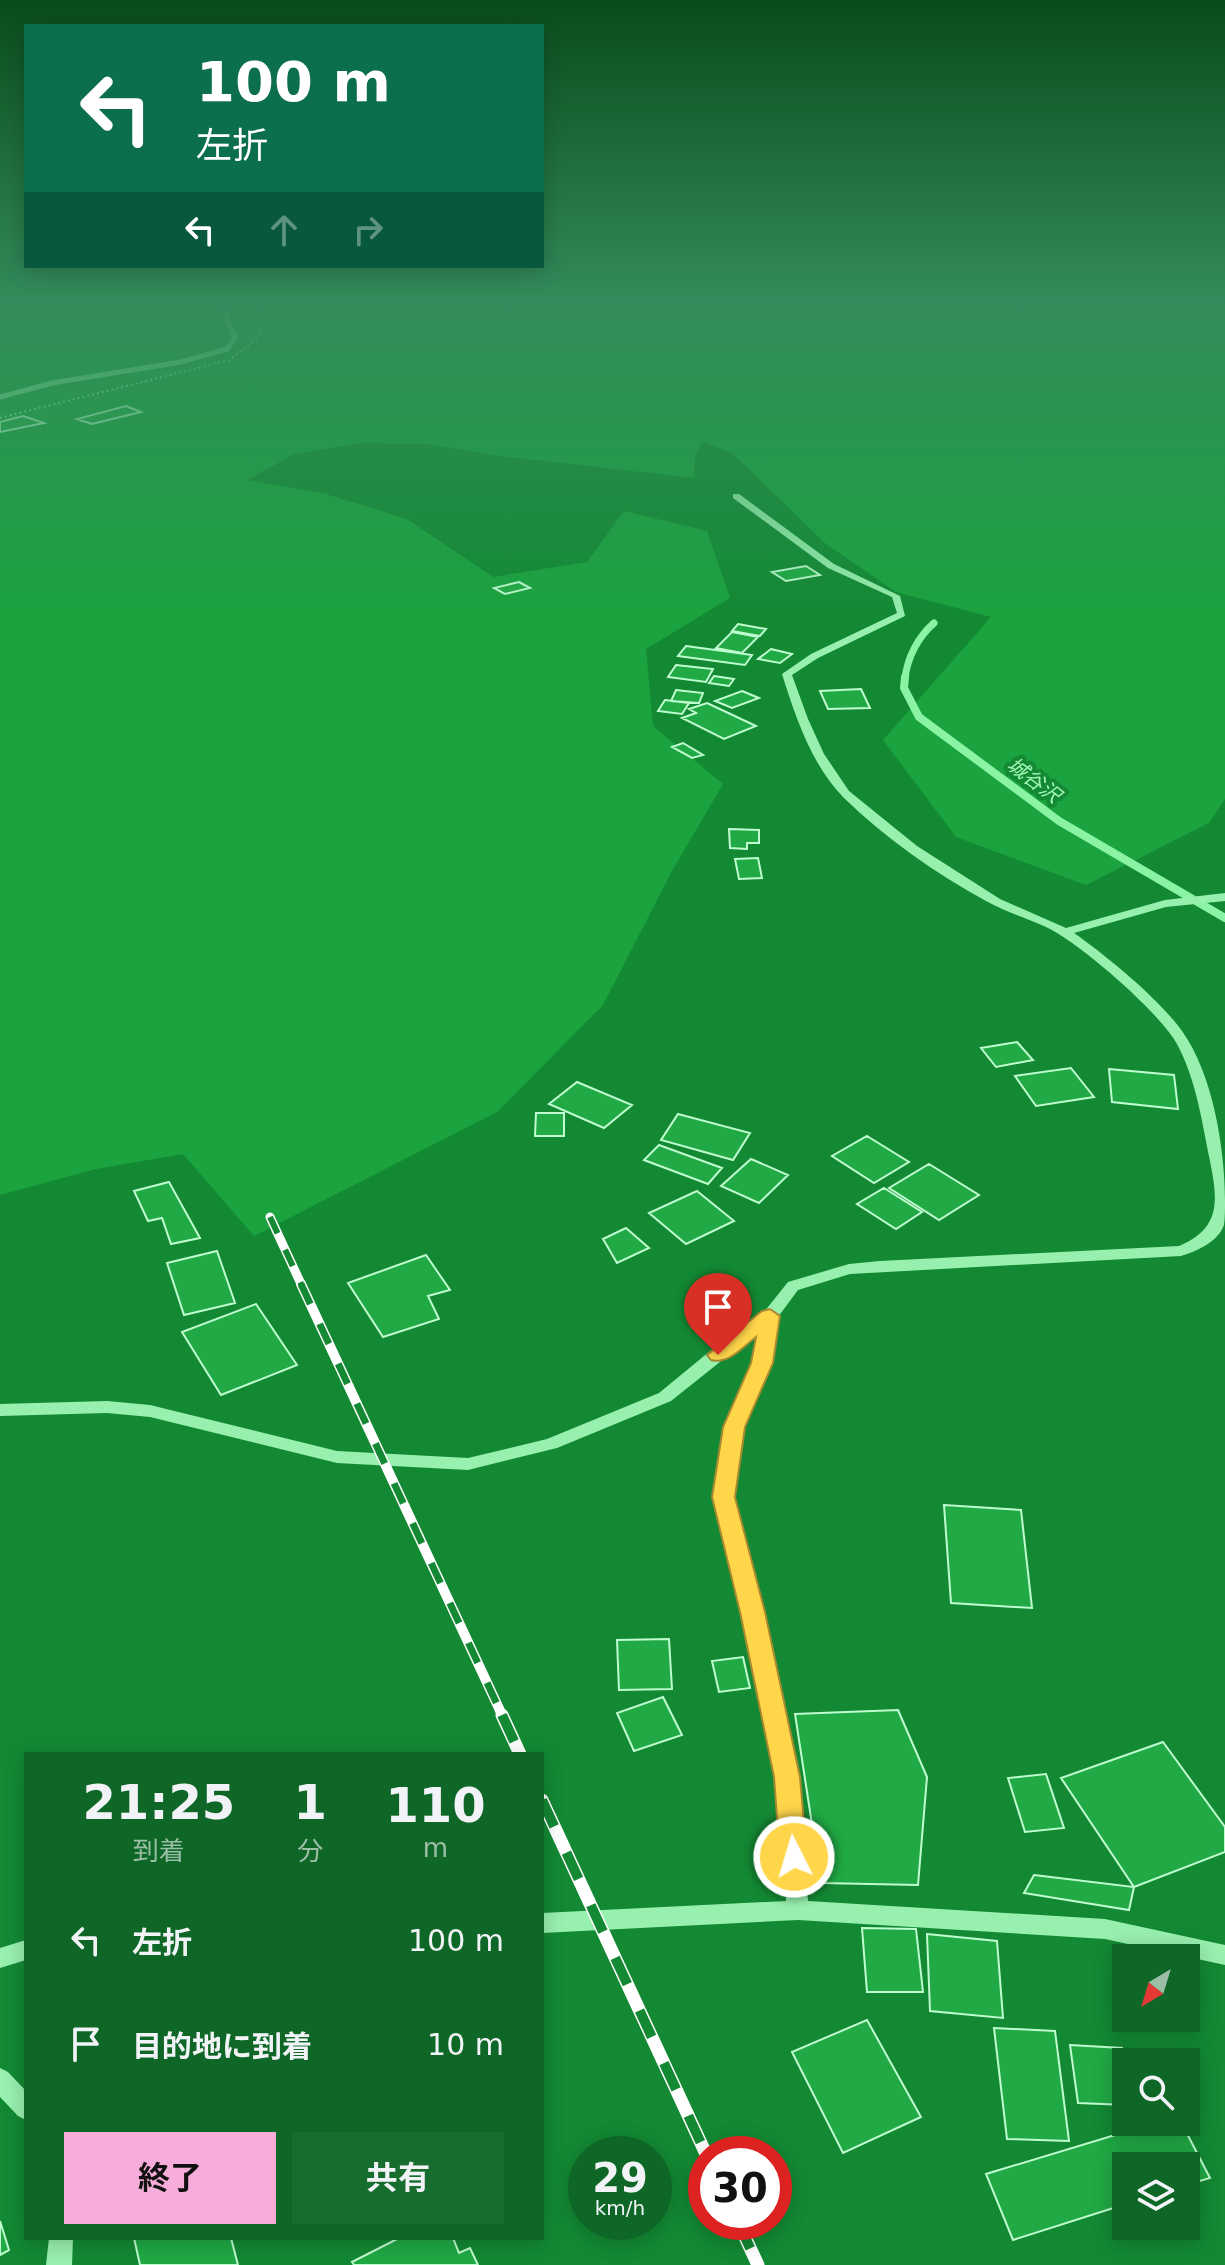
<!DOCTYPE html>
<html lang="ja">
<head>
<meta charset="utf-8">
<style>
  :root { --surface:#0e6726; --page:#176d2e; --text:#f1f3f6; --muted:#9bbea7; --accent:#f7adda }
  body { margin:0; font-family:"DejaVu Sans","Noto Sans JP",sans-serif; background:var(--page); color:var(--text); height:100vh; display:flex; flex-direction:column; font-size:30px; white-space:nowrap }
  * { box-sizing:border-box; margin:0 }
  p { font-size:26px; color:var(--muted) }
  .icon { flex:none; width:44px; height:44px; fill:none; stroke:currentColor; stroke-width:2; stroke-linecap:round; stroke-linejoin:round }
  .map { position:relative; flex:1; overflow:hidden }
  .side { position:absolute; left:24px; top:1752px; width:520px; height:488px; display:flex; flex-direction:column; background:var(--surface); border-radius:0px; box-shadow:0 4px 20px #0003 }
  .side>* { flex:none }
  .guide { position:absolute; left:24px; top:24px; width:520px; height:244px; border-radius:0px; box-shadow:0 4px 20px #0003; background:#0b6e4f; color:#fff; overflow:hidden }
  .needle { width:52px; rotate:218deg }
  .fabs { position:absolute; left:1112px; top:1944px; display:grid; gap:16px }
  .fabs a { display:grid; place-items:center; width:88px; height:88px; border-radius:0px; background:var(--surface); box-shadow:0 4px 20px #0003; font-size:40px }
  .speed { position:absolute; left:568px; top:2136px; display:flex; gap:16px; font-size:40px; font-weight:700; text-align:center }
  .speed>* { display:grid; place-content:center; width:104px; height:104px; border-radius:50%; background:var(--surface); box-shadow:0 4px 20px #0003; line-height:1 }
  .speed small { font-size:20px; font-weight:400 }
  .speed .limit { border:12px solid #d22; background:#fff; color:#111 }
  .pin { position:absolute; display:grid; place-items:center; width:68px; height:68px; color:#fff; margin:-82px -34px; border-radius:50% 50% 50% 0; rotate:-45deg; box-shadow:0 0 8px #0007 }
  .pin .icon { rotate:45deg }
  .me { position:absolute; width:88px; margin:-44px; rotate:355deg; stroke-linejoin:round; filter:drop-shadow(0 0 6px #0008) }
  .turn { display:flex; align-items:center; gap:28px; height:168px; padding:0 40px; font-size:36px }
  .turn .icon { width:104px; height:104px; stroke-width:2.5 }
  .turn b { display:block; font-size:56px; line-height:68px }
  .lanes { display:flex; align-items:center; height:76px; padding:0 40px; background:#0003; justify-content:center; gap:40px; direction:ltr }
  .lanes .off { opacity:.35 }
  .eta { display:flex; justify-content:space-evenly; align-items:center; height:136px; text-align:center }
  .eta b { font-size:48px; font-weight:700; line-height:56px }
  .button { display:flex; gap:16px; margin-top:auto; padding:16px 40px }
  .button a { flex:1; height:92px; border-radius:0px; background:var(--accent); color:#111; font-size:32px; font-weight:700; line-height:92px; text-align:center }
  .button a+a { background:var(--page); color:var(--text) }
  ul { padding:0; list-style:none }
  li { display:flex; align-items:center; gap:24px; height:104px; padding:0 40px }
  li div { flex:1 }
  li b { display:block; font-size:30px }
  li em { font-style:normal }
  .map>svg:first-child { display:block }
  .green { fill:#1aa33e }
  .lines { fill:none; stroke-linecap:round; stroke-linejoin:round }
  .stream-far2 { stroke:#8af4a4; stroke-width:5 }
  .stream-far1 { stroke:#8af4a4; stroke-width:7 }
  .stream { stroke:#8af4a4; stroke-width:8 }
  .building { fill:#20a944; stroke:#bffccf; stroke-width:2 }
  .path { stroke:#98f0af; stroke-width:2; stroke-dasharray:2 3; stroke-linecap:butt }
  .minor { fill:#98f0af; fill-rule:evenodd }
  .rail-far2-casing { stroke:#fff; stroke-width:9 }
  .rail-far1-casing { stroke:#fff; stroke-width:10 }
  .rail-casing { stroke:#fff; stroke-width:13 }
  .rail-far2 { stroke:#138933; stroke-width:6; stroke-dasharray:18; stroke-linecap:butt }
  .rail-far1 { stroke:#138933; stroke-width:7; stroke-dasharray:22; stroke-linecap:butt }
  .rail { stroke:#138933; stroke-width:10; stroke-dasharray:29; stroke-linecap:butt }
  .route { fill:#ffd54a; stroke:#a68a30; stroke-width:2 }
  .labels { text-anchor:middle; stroke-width:8; stroke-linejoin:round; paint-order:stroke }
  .far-water-label { font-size:20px; font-style:italic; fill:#a4f8b9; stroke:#138933 }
</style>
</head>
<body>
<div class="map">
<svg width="1225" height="2265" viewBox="0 0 1225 2265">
  <rect width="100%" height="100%" fill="#138933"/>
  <path class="green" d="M0 304H1225V799L1209 823 1086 885 956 837 883 740 991 617 896 592 826 544 732 453 703 442 695 454 694 478 498 456 425 444 360 443 294 454 248 480 326 494 407 519 493 577 587 562 624 511 707 531 730 598 646 649 653 726 723 784 672 871 603 1005 497 1112 254 1236 183 1154 96 1169 0 1195Z"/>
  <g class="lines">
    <path class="stream-far2" d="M0 397 52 383 181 362 227 349 235 338 222 304"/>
    <path class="stream-far1" d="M905 679C907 658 918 637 934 623"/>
    <path class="stream" d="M905 677 904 688 919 717 1059 821 1225 918"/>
  </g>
  <path class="building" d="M126 406 141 412 92 424 77 419Z
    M23 416 44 423 0 432V422Z
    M806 566 820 575 786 581 772 572Z
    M519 582 530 588 505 594 494 588Z
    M738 624 766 629 760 636 732 631Z
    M732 632 758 637 742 653 716 648Z
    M686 646 752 655 745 665 678 656Z
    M771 649 792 654 780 663 758 659Z
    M676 665 713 669 706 682 668 677Z
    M714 676 734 679 729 686 709 683Z
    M861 689 870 708 828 709 820 691Z
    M676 690 703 693 699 703 671 701Z
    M742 691 759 698 732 708 715 701Z
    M665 700 689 703 682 714 658 711Z
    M707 703 756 726 724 739 682 718 696 713 689 709Z
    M683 743 703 755 692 758 672 747Z
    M729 829 759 830V843H747V849L730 848Z
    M758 858 762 878 739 879 735 859Z
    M1017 1042 1033 1060 996 1067 981 1048Z
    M1071 1068 1094 1097 1036 1106 1015 1076Z
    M1109 1069 1174 1075 1178 1109 1112 1102Z
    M577 1082 632 1105 604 1128 549 1104Z
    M536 1113H564V1136H535Z
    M678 1114 750 1133 733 1160 661 1140Z
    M867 1136 909 1162 874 1183 832 1156Z
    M659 1145 722 1168 708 1184 644 1160Z
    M751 1159 788 1175 759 1203 721 1186Z
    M929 1164 979 1195 939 1220 889 1188Z
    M169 1182 200 1238 171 1244 162 1218 148 1221 134 1191Z
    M884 1188 922 1212 896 1229 857 1204Z
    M697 1191 734 1221 686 1244 649 1213Z
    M626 1228 649 1248 617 1263 603 1239Z
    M217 1251 235 1303 184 1315 167 1263Z
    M426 1255 450 1290 428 1296 439 1319 383 1337 348 1283Z
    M256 1304 297 1365 221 1395 182 1332Z
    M944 1505 1021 1510 1032 1608 951 1603Z
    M669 1639 672 1689 619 1690 617 1640Z
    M743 1657 750 1688 719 1692 712 1661Z
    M663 1697 682 1735 634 1751 617 1713Z
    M898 1710 927 1777 918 1885 821 1883 795 1714Z
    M1163 1742 1225 1827V1852L1134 1887 1061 1778Z
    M1046 1774 1064 1828 1025 1832 1008 1778Z
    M1034 1875 1134 1887 1129 1910 1024 1893Z
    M862 1928 916 1929 923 1992H867Z
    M927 1934 997 1941 1003 2018 930 2011Z
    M867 2020 921 2117 843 2153 792 2052Z
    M994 2028 1055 2031 1069 2141 1007 2139Z
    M1070 2045 1122 2048 1126 2105 1078 2103Z
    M1158 2122H1181L1210 2178 1186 2185V2166H1126V2204L1013 2240 986 2174Z
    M0 2221 9 2250 0 2255Z
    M134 2238H231L238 2265H140Z
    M399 2238H453L459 2253 470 2248 478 2265H354L352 2262Z"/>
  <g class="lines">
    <path class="path" d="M0 418 229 360 258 338 262 324 254 304"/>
    <path class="minor" d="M733 494H739L834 564 900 596 905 616 818 658 792 675 808 719 824 754 849 791 917 846 1000 899 1066 928 1165 900 1225 893V901L1166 907 1074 933C1108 957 1158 998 1182 1031 1213 1074 1225 1149 1225 1201 1225 1208 1225 1218 1224 1225 1218 1242 1197 1251 1181 1256L850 1274 798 1290 778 1317 770 1363 742 1427 732 1497 761 1612 797 1777 808 1901 1105 1919 1225 1945V1965L1105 1939 798 1920 542 1933V1913L786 1901 777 1777 743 1612 714 1497 726 1427 754 1363 760 1330 671 1401 557 1448 468 1470 337 1463 150 1417 107 1413 0 1416V1404L107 1401 150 1405 337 1451 468 1458 547 1439 659 1393 732 1333 764 1312 788 1282 849 1264 880 1261 1179 1246C1221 1228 1218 1201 1210 1161 1202 1122 1196 1079 1177 1044 1159 1012 1085 948 1052 930 1031 919 1007 913 986 901 935 873 885 838 844 798 812 766 795 716 782 674L811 654 897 613 892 597 828 568 733 498Z
      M26 1940V1960L0 1968V1948Z
      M0 2068 8 2072 26 2091V2120L18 2116 0 2097Z
      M49 2238H73L72 2265H46Z"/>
    <defs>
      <path id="rail-far2" d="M270 1217 302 1286"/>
      <path id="rail-far1" d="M301 1284 503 1717"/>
      <path id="rail" d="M502 1715 520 1754
        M542 1800 706 2154
        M738 2222 758 2265"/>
    </defs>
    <use href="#rail-far2" class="rail-far2-casing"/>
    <use href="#rail-far1" class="rail-far1-casing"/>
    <use href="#rail" class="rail-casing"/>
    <use href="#rail-far2" class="rail-far2"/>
    <use href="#rail-far1" class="rail-far1"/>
    <use href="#rail" class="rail"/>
  </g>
  <linearGradient id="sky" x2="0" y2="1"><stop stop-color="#0a4b1c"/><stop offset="0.49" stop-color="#338c5b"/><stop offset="1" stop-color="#338c5b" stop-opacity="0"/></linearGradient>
  <rect width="1225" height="621" fill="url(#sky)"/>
  <path class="route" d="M770 1309 780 1316 773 1363 745 1427 735 1497 765 1612 800 1777 807 1857 803 1866 794 1869 784 1866 780 1857 774 1777 740 1612 712 1497 723 1427 751 1363 756 1337C743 1347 728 1365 711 1360L707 1355 762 1311Z"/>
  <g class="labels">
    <g class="far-water-label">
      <text transform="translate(1034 780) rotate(37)" y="7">城谷沢</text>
    </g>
  </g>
</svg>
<div class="fabs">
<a><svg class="needle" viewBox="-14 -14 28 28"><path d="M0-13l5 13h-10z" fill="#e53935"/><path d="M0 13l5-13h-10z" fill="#9bbea7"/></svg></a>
<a><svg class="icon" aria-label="search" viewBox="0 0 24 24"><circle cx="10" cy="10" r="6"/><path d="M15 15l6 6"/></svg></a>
<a><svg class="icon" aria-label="layers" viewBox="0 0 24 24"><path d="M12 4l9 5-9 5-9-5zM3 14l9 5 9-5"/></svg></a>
</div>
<div class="speed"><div>29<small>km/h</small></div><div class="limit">30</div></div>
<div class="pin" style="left:718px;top:1355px;background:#d93025"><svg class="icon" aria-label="arrive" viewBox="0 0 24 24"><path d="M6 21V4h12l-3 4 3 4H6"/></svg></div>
<svg class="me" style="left:794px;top:1857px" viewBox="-20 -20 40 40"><circle r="17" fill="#ffd54a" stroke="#fff" stroke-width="3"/><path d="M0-11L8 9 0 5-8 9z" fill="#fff"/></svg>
<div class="guide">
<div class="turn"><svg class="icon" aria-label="left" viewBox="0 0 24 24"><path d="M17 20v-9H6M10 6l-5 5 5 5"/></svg><div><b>100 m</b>左折</div></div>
<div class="lanes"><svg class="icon" aria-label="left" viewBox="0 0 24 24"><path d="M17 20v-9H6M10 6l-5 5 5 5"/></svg><svg class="icon off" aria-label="ahead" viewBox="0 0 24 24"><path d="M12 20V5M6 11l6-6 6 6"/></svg><svg class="icon off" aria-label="right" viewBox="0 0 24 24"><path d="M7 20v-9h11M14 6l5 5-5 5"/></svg></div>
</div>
<section class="side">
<div class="eta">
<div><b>21:25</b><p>到着</p></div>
<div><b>1</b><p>分</p></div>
<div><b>110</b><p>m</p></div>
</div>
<ul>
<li><svg class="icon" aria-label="left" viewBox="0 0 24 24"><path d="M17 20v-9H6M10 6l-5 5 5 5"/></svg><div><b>左折</b></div><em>100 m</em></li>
<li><svg class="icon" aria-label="arrive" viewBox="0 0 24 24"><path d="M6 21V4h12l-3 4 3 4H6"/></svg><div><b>目的地に到着</b></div><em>10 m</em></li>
</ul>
<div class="button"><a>終了</a><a>共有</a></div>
</section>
</div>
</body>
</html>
